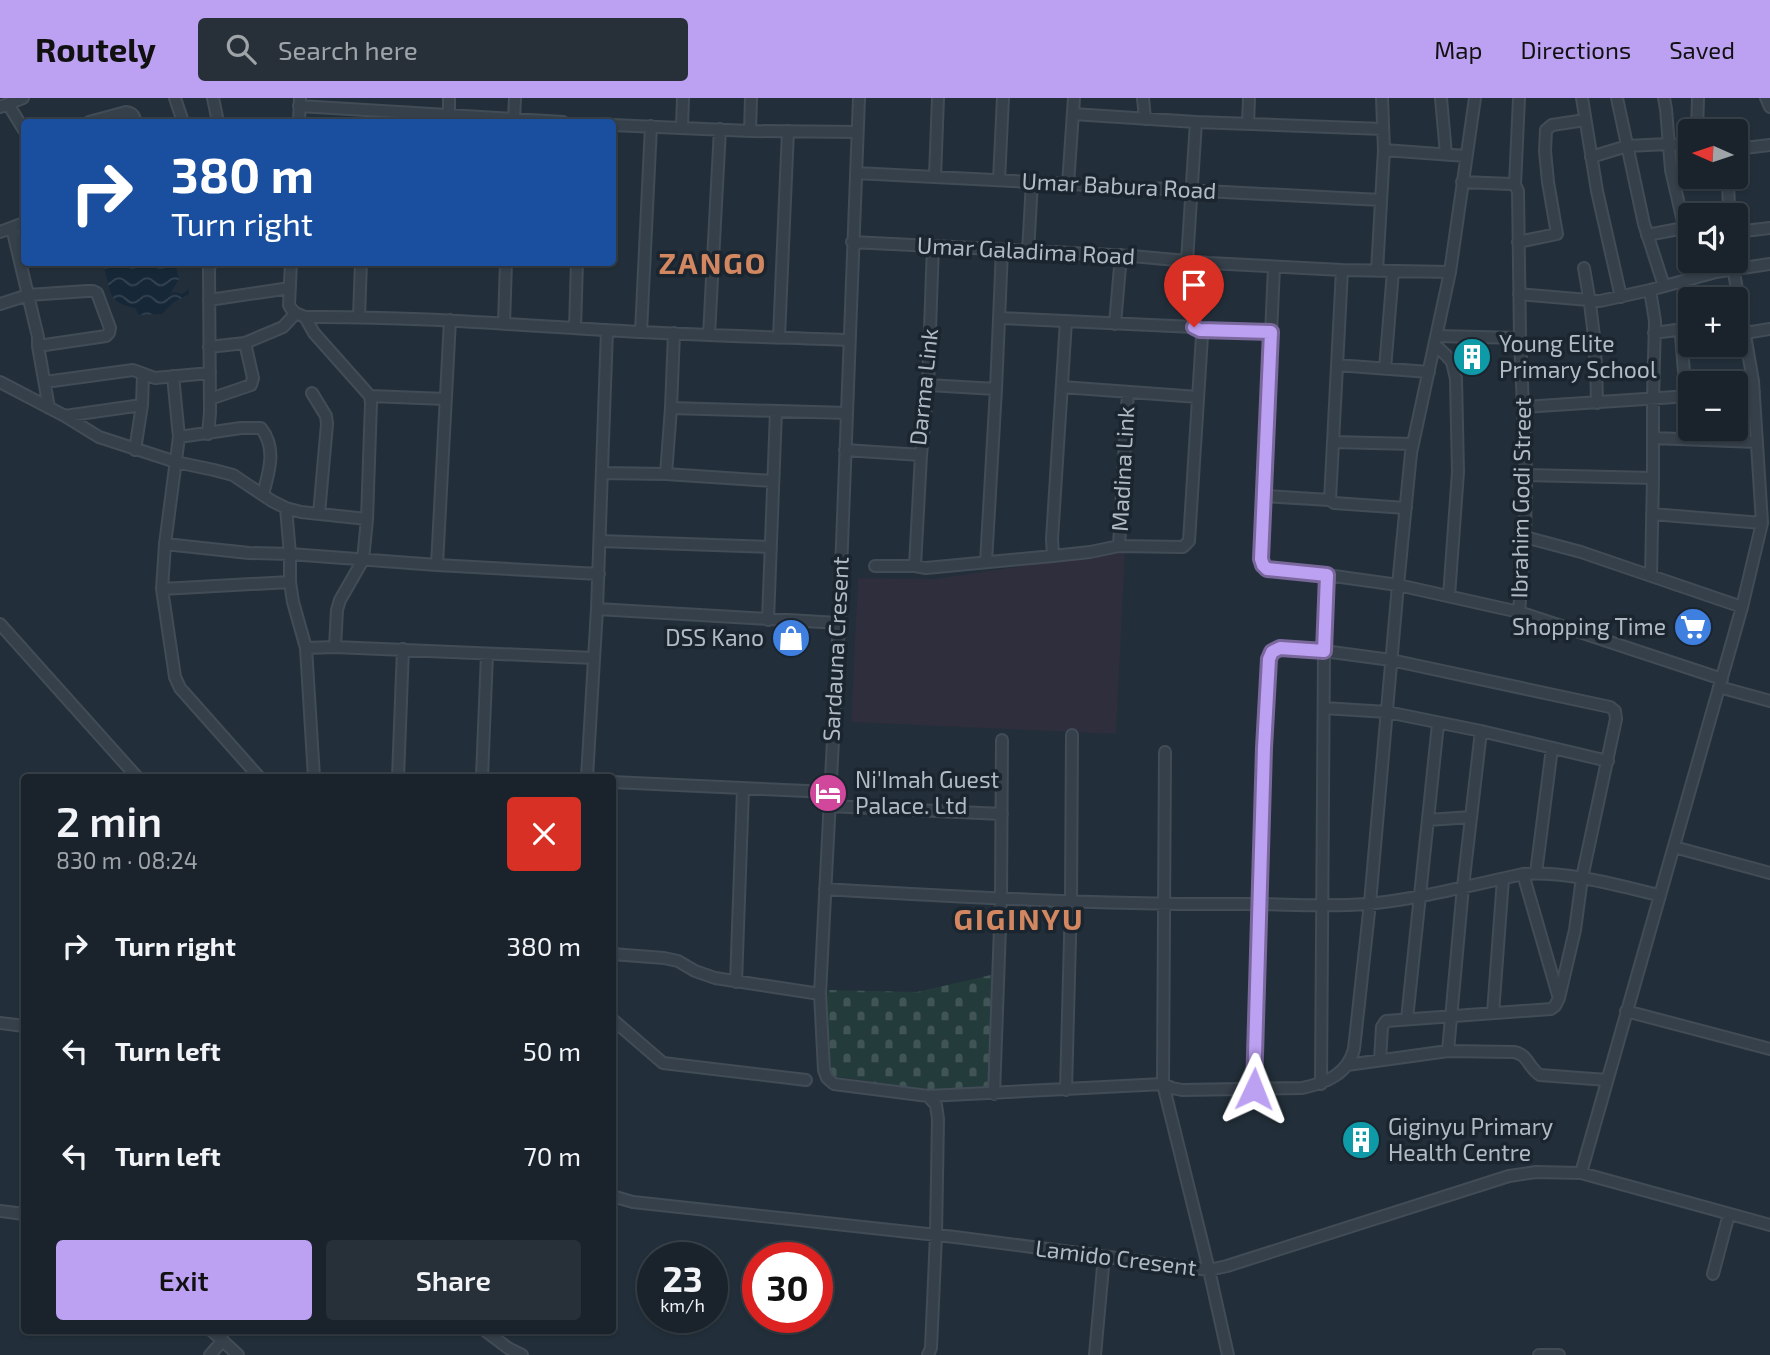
<!DOCTYPE html>
<html lang="en">
<head>
<meta charset="utf-8">
<style>
  :root { --surface:#1a232c; --page:#272f38; --text:#f1f3f6; --muted:#9fa4a9; --line:#384048; --accent:#bca0f2 }
  body { margin:0; font-family:"Exo 2",sans-serif; background:var(--page); color:var(--text); height:100vh; display:flex; flex-direction:column; font-size:26px; white-space:nowrap }
  * { box-sizing:border-box; margin:0 }
  p { font-size:23px; color:var(--muted) }
  .icon { flex:none; width:38px; height:38px; fill:none; stroke:currentColor; stroke-width:2; stroke-linecap:round; stroke-linejoin:round }
  .map { position:relative; flex:1; overflow:hidden }
  .details { position:absolute; left:21px; top:676px; width:595px; height:560px; display:flex; flex-direction:column; background:var(--surface); border-radius:7px; box-shadow:0 2px 5px #0004,0 0 0 2px var(--line) }
  .details>* { flex:none }
  .hud { position:absolute; left:21px; top:21px; width:595px; height:147px; border-radius:7px; box-shadow:0 2px 5px #0004,0 0 0 2px var(--line); background:#1a4fa0; color:#fff; overflow:hidden }
  .needle { width:46px; rotate:273deg }
  .buttons { position:absolute; left:1678px; top:21px; display:grid; gap:14px }
  .buttons a { display:grid; place-items:center; width:70px; height:70px; border-radius:7px; background:var(--surface); box-shadow:0 2px 5px #0004,0 0 0 2px var(--line); font-size:35px }
  .speed { position:absolute; left:637px; top:1144px; display:flex; gap:14px; font-size:35px; font-weight:700; text-align:center }
  .speed>* { display:grid; place-content:center; width:91px; height:91px; border-radius:50%; background:var(--surface); box-shadow:0 2px 5px #0004,0 0 0 2px var(--line); line-height:1 }
  .speed small { font-size:18px; font-weight:400 }
  .speed .limit { border:10px solid #d22; background:#fff; color:#111 }
  .pin { position:absolute; display:grid; place-items:center; width:60px; height:60px; color:#fff; margin:-72px -30px; border-radius:50% 50% 50% 0; rotate:-45deg; box-shadow:0 0 7px #0007 }
  .pin .icon { rotate:45deg }
  .me { position:absolute; width:77px; margin:-38px; rotate:2deg; stroke-linejoin:round; filter:drop-shadow(0 0 5px #0008) }
  .turn { display:flex; align-items:center; gap:24px; height:147px; padding:0 35px; font-size:32px }
  .turn .icon { width:91px; height:91px; stroke-width:2.5 }
  .turn b { display:block; font-size:49px; line-height:60px }
  .round { display:grid; place-items:center; flex:none; width:74px; height:74px; border-radius:7px; background:var(--page) }
  .headline { display:flex; align-items:center; justify-content:space-between; height:119px; padding:0 35px }
  h1 { font-size:42px; font-weight:600; line-height:52px }
  .button { display:flex; gap:14px; margin-top:auto; padding:14px 35px }
  .button a { flex:1; height:80px; border-radius:7px; background:var(--accent); color:#111; font-size:28px; font-weight:600; line-height:80px; text-align:center }
  .button a+a { background:var(--page); color:var(--text) }
  ul { padding:0; list-style:none }
  li { display:flex; align-items:center; gap:21px; height:105px; padding:0 35px }
  li div { flex:1 }
  li b { display:block; font-size:26px }
  li em { font-style:normal }
  header { display:flex; align-items:center; gap:42px; box-sizing:border-box; height:98px; padding:0 35px; background:var(--accent); color:#111 }
  header strong { font-size:33px }
  nav { display:flex; gap:38px; margin-inline-start:auto; font-size:24px }
  .search { width:490px; height:63px; background:var(--page); display:flex; align-items:center; gap:18px; box-sizing:border-box; padding:0 24px; border-radius:7px; color:var(--muted); font-size:26px }
  .map>svg:first-child { display:block }
  .medical { fill:#2e2e3c }
  .cemetery { fill:url(#cemetery-stones) }
  .water { fill:url(#water-waves) }
  .lines { fill:none; stroke-linecap:round; stroke-linejoin:round }
  .minor-casing { stroke:#424c56; stroke-width:14 }
  .minor { stroke:#36404a; stroke-width:10 }
  .route-casing { stroke:#7a689d; stroke-width:18 }
  .route { stroke:#bca0f2; stroke-width:12 }
  .labels { text-anchor:middle; stroke-width:7; stroke-linejoin:round; paint-order:stroke }
  .street-label { font-size:23px; fill:#b1bbc6; stroke:#1b252f }
  .poi-label { font-size:23px; fill:#b1bbc6; stroke:#1b252f; text-anchor:start }
  .district-label { font-size:30px; font-weight:bold; letter-spacing:2px; fill:#d28760; stroke:#1b252f }
</style>
</head>
<body>
<header>
<strong>Routely</strong>
<div class="search"><svg class="icon" aria-label="search" viewBox="0 0 24 24"><circle cx="10" cy="10" r="6"/><path d="M15 15l6 6"/></svg>Search here</div>
<nav><a>Map</a><a>Directions</a><a>Saved</a></nav>
</header>
<div class="map">
<svg width="1770" height="1257" viewBox="0 0 1770 1257">
  <defs>
    <pattern id="cemetery-stones" width="16" height="16" patternUnits="userSpaceOnUse" patternTransform="scale(1.75)"><rect width="16" height="16" fill="#243b3b"/><path d="M2 7V4a2 2 0 0 1 4 0v3zM10 15v-3a2 2 0 0 1 4 0v3z" fill="#415556"/></pattern>
    <pattern id="water-waves" width="16" height="10" patternUnits="userSpaceOnUse" patternTransform="scale(1.75)"><rect width="16" height="10" fill="#162737"/><path d="M0 5q4-4 8 0t8 0" fill="none" stroke="#364452"/></pattern>
  </defs>
  <rect width="100%" height="100%" fill="#222f3a"/>
  <path class="medical" d="M1125 453 1116 636 851 624 858 480 934 481Z"/>
  <path class="cemetery" d="M991 877 992 991 929 992 833 978C825 958 823 914 828 892L917 894Z"/>
  <path class="water" d="M108 164 175 165 179 181 170 196 174 194 182 196 189 191V196L174 204 162 216 139 217 135 210C108 205 111 194 104 170Z"/>
  <g class="lines">
    <defs>
      <path id="minor" d="M175 0 183 24
        M213 0 218 24
        M859 0 839 525 820 896 824 972 827 980 834 986 928 998 936 1007 938 1021 936 1137 931 1250 928 1257
        M1143 0 1145 21
        M1441 0 1446 56
        M1582 0 1597 93 1621 199
        M1617 0 1644 126 1664 188
        M1664 0 1666 11 1671 72 1690 154
        M1766 0 1770 9
        M8 6 24 32
        M299 8 563 24
        M0 9 23 0
        M1073 16 1196 24 1383 31
        M449 17V0
        M514 21 515 0
        M89 24 126 14C133 15 134 18 136 24
        M299 24 300 0
        M1248 26 1249 0
        M612 27 750 33 857 34
        M682 29 683 0
        M750 33 751 0
        M1697 33 1698 0
        M1736 51 1770 47
        M1384 52 1466 58
        M1591 59 1627 48 1668 46 1690 48
        M856 75 1381 102
        M935 79 938 0
        M1728 79 1729 117
        M999 82 1003 0
        M1462 84 1511 86 1515 87 1518 93 1520 240 1526 377 1525 439 1519 514
        M1068 86 1074 0
        M1515 87 1519 0
        M12 130 38 239V248L49 310
        M0 134 24 125
        M1736 134 1770 130
        M1647 137 1684 130
        M852 144 1132 158 1209 165 1342 172 1450 174
        M1518 144 1557 136 1548 84 1545 53 1546 32 1552 27 1585 22
        M1028 154 1032 84
        M1187 163 1196 24
        M1693 163 1698 178
        M291 164 289 207C293 215 297 216 305 219L314 235 370 298 371 305 367 421 363 462 340 502 337 512 335 549 306 550 314 679
        M1274 169 1261 461 1263 467 1267 471 1327 477 1398 487 1519 514 1722 581
        M1584 170C1593 215 1597 259 1597 305
        M1342 172 1330 402 1334 405 1406 410
        M1377 173 1384 52 1382 0
        M1650 192 1655 223 1653 301V380L1651 478
        M1519 196 1600 203 1650 192 1716 174 1770 166
        M209 202 290 190
        M0 206 28 197 87 193H93L97 195 110 230 109 235 106 238 38 248
        M305 219C405 218 504 226 604 232 686 237 768 239 850 242
        M359 219 361 164
        M1000 220C1065 223 1129 226 1194 229L1200 232 1202 238 1189 443 1183 449 1119 448 1090 454 1053 458 1052 441 1066 223
        M504 226 506 164
        M1115 226 1121 157
        M575 230 577 164
        M1200 232 1271 234
        M1676 232 1690 229
        M641 234 651 28
        M1654 235 1676 232 1679 233 1681 237 1686 299
        M1745 235 1770 231
        M709 237 720 31
        M1437 238 1520 240
        M779 239 788 33
        M1435 247 1446 257 1452 264 1456 281 1458 374 1449 498
        M209 249 245 245 283 229 295 216
        M1337 267 1429 274
        M1385 271 1393 173
        M173 278 179 339 165 446 162 491 175 579 180 590 259 679
        M0 284 65 318 99 339 176 364 214 372 233 377 272 403 286 410 301 414 367 421
        M45 284 133 272 155 280 210 275
        M928 287 996 291 1002 152
        M1062 289 1198 299
        M312 295 326 318 327 326 319 416
        M1736 295 1754 294
        M370 298 446 301
        M210 301 251 287 253 280 245 245
        M1523 309 1690 298
        M671 310 847 315
        M65 318 142 307
        M208 336 210 315 209 169 210 166 214 164
        M179 339 241 330H261C277 350 269 374 263 396
        M1653 340 1757 344
        M1333 344 1413 346
        M135 352 142 307 143 276
        M845 352 921 357 928 287 933 148
        M602 375 666 376 772 383
        M666 376 671 310 674 235
        M1526 377 1653 380
        M1264 398 1330 402
        M286 410 290 456V484L293 504 306 550
        M1652 416 1762 425
        M1525 439 1581 454 1742 509
        M600 443 770 449
        M165 446 249 455 290 456 437 467 599 476
        M1119 448 1128 294
        M986 464 996 291
        M437 467 450 222
        M875 468H915L926 470 1053 458
        M915 468 921 357
        M162 491 290 484
        M597 511 839 525
        M768 522 776 313
        M0 526 137 679
        M335 549 594 560
        M1719 589 1770 603
        M1324 610 1387 614 1481 633 1608 663
        M1165 654 1163 986 1209 1172 1228 1257
        M398 679 403 551
        M482 679 487 556
        M587 679 597 511 607 232
        M612 684 829 694
        M829 708 1002 716
        M1428 722 1471 719
        M1674 749 1770 775
        M1536 775 1552 650
        M1523 776 1558 897
        M825 791C965 799 1104 807 1244 806 1285 806 1326 809 1367 806 1419 801 1472 787 1523 776 1569 773 1615 787 1659 797
        M612 856 664 860 678 863 695 873 715 880 820 896
        M736 884 743 691
        M1626 913 1770 951
        M1493 915 1503 781
        M612 921 663 965 806 982
        M1407 921 1438 626
        M0 925 24 928
        M1448 953 1463 789 1481 633
        M1347 967 1448 953 1514 954C1528 956 1529 971 1540 977L1607 982
        M1321 986 1324 553 1327 477
        M1254 991 1264 650 1269 561 1272 554 1280 550 1324 553 1391 562 1610 609 1615 613 1616 621 1582 780 1575 832 1559 900 1555 908 1551 911 1386 923 1382 929 1380 962
        M1066 992 1071 803 1072 637
        M994 996 1001 801 1002 642
        M928 998 1163 986 1172 990 1182 992 1302 990C1326 985 1348 976 1354 951L1370 805 1398 487 1411 355 1450 174 1475 0
        M1581 1075 1742 509 1762 425 1753 283 1732 163
        M612 1098 633 1104 955 1139 1209 1172 1227 1168 1509 1078 1536 1074 1581 1075 1770 1127
        M0 1113 24 1116
        M1713 1176 1729 1116
        M211 1232 238 1257
        M484 1232 508 1250 522 1257
        M210 1257 223 1242
        M1095 1257 1104 1158
        M1539 1257H1559"/>
    </defs>
    <use href="#minor" class="minor-casing"/>
    <use href="#minor" class="minor"/>
  </g>
  <g class="lines">
    <defs>
      <path id="route" d="M1194 229 1200 232 1271 234 1261 461 1263 467 1267 471 1327 477 1324 553 1280 550 1272 554 1269 561 1264 650 1254 991"/>
    </defs>
    <use href="#route" class="route-casing"/>
    <use href="#route" class="route"/>
  </g>
  <defs>
    <symbol id="building-disc" viewBox="-11 -11 22 22"><circle r="9.5" fill="#0f9aa8" stroke="#1b252f"/><path d="M-4-6H4V6H1V3H-1V6H-4ZM-2.5-4.3h1.7v1.8h-1.7ZM.8-4.3h1.7v1.8H.8ZM-2.5-1h1.7V.8h-1.7ZM.8-1h1.7V.8H.8Z" fill="#fff"/></symbol>
    <symbol id="supermarket-disc" viewBox="-11 -11 22 22"><circle r="9.5" fill="#3f7fe0" stroke="#1b252f"/><path d="M-6-5.5h2.5l.6 2H6L4.5 2H-2.5L-4.4-4H-6ZM-1.5 3.2a1.3 1.3 0 1 0 .1 0ZM3 3.2a1.3 1.3 0 1 0 .1 0Z" fill="#fff"/></symbol>
    <symbol id="shop-disc" viewBox="-11 -11 22 22"><circle r="9.5" fill="#3f7fe0" stroke="#1b252f"/><path d="M-5-2.5h2.3a2.7 3.5 0 0 1 5.4 0H5L5.5 6h-11ZM-1.5-2.5h3a1.5 2.3 0 0 0-3 0Z" fill="#fff"/></symbol>
    <symbol id="hotel-disc" viewBox="-11 -11 22 22"><circle r="9.5" fill="#d1479c" stroke="#1b252f"/><path d="M-6-4.5h1.5V1H6V5H4.5V3h-9V5H-6ZM-4 0a1.8 1.8 0 1 1 3.6 0ZM.5 0V-2.5h3Q6-2.5 6 0Z" fill="#fff"/></symbol>
  </defs>
  <g fill-rule="evenodd">
    <use href="#building-disc" x="1450" y="237" width="44" height="44"/>
    <use href="#supermarket-disc" x="1671" y="507" width="44" height="44"/>
    <use href="#shop-disc" x="769" y="518" width="44" height="44"/>
    <use href="#hotel-disc" x="806" y="673" width="44" height="44"/>
    <use href="#building-disc" x="1339" y="1020" width="44" height="44"/>
  </g>
  <g class="labels">
    <g class="street-label">
      <text transform="translate(1119 88) rotate(3)" y="8">Umar Babura Road</text>
      <text transform="translate(1026 153) rotate(3)" y="8">Umar Galadima Road</text>
      <text transform="translate(924 289) rotate(-84)" y="8">Darma Link</text>
      <text transform="translate(1123 371) rotate(-87)" y="8">Madina Link</text>
      <text transform="translate(1521 400) rotate(-89)" y="8">Ibrahim Godi Street</text>
      <text transform="translate(836 551) rotate(-87)" y="8">Sardauna Cresent</text>
      <text transform="translate(1116 1160) rotate(7)" y="8">Lamido Cresent</text>
    </g>
    <g class="poi-label">
      <text x="1499" y="254">Young Elite<tspan x="1499" dy="26">Primary School</tspan></text>
      <text x="1666" y="537" text-anchor="end">Shopping Time</text>
      <text x="764" y="548" text-anchor="end">DSS Kano</text>
      <text x="855" y="690">Ni'Imah Guest<tspan x="855" dy="26">Palace. Ltd</tspan></text>
      <text x="1388" y="1037">Giginyu Primary<tspan x="1388" dy="26">Health Centre</tspan></text>
    </g>
    <g class="district-label">
      <text x="713" y="176">ZANGO</text>
      <text x="1019" y="832">GIGINYU</text>
    </g>
  </g>
</svg>
<div class="buttons">
<a><svg class="needle" viewBox="-14 -14 28 28"><path d="M0-13l5 13h-10z" fill="#e53935"/><path d="M0 13l5-13h-10z" fill="#9fa4a9"/></svg></a>
<a><svg class="icon" aria-label="sound" viewBox="0 0 24 24"><path d="M4 9h4l5-4v14l-5-4H4zM17 9q2 3 0 6"/></svg></a>
<a>+</a>
<a>−</a>
</div>
<div class="speed"><div>23<small>km/h</small></div><div class="limit">30</div></div>
<div class="pin" style="left:1194px;top:229px;background:#d93025"><svg class="icon" aria-label="arrive" viewBox="0 0 24 24"><path d="M6 21V4h12l-3 4 3 4H6"/></svg></div>
<svg class="me" style="left:1254px;top:991px" viewBox="-20 -20 40 40"><path d="M0-17L14 15 0 8-14 15z" fill="#bca0f2" stroke="#fff" stroke-width="4"/></svg>
<div class="hud">
<div class="turn"><svg class="icon" aria-label="right" viewBox="0 0 24 24"><path d="M7 20v-9h11M14 6l5 5-5 5"/></svg><div><b>380 m</b>Turn right</div></div>
</div>
<section class="details">
<div class="headline"><div><h1>2 min</h1><p>830 m · 08:24</p></div><a class="round" style="background:#d93025;color:#fff"><svg class="icon" aria-label="close" viewBox="0 0 24 24"><path d="M6 6l12 12M18 6L6 18"/></svg></a></div>
<ul>
<li><svg class="icon" aria-label="right" viewBox="0 0 24 24"><path d="M7 20v-9h11M14 6l5 5-5 5"/></svg><div><b>Turn right</b></div><em>380 m</em></li>
<li><svg class="icon" aria-label="left" viewBox="0 0 24 24"><path d="M17 20v-9H6M10 6l-5 5 5 5"/></svg><div><b>Turn left</b></div><em>50 m</em></li>
<li><svg class="icon" aria-label="left" viewBox="0 0 24 24"><path d="M17 20v-9H6M10 6l-5 5 5 5"/></svg><div><b>Turn left</b></div><em>70 m</em></li>
</ul>
<div class="button"><a>Exit</a><a>Share</a></div>
</section>
</div>
</body>
</html>
